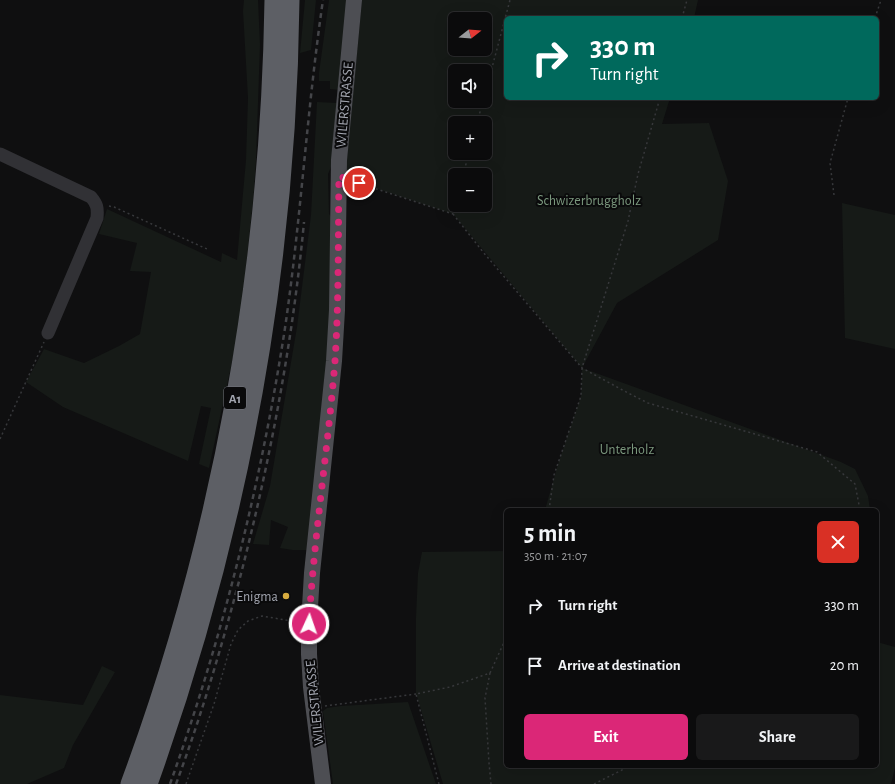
<!DOCTYPE html>
<html lang="en">
<head>
<meta charset="utf-8">
<style>
  :root { --surface:#0b0b0c; --page:#19191a; --text:#f1f3f6; --muted:#9a9b9d; --line:#2b2b2d; --accent:#db2777 }
  body { margin:0; font-family:"Alegreya Sans",sans-serif; background:var(--page); color:var(--text); height:100vh; display:flex; flex-direction:column; font-size:15px; white-space:nowrap }
  * { box-sizing:border-box; margin:0 }
  p { font-size:13px; color:var(--muted) }
  .icon { flex:none; width:22px; height:22px; fill:none; stroke:currentColor; stroke-width:2; stroke-linecap:round; stroke-linejoin:round }
  .map { position:relative; flex:1; overflow:hidden }
  .panel { position:absolute; left:504px; top:508px; width:375px; height:260px; display:flex; flex-direction:column; background:var(--surface); border-radius:6px; box-shadow:0 4px 16px #0002,0 0 0 1px var(--line) }
  .panel>* { flex:none }
  .guide { position:absolute; left:504px; top:16px; width:375px; height:84px; border-radius:6px; box-shadow:0 4px 16px #0002,0 0 0 1px var(--line); background:#00695c; color:#fff; overflow:hidden }
  .needle { width:26px; rotate:73deg }
  .tools { position:absolute; left:448px; top:12px; display:grid; gap:8px }
  .tools a { display:grid; place-items:center; width:44px; height:44px; border-radius:6px; background:var(--surface); box-shadow:0 4px 16px #0002,0 0 0 1px var(--line); font-size:20px }
  .pin { position:absolute; display:grid; place-items:center; width:34px; height:34px; color:#fff; margin:-17px; border:2px solid #fff; border-radius:50%; box-shadow:0 1px 4px #0007 }
  .me { position:absolute; width:44px; margin:-22px; rotate:3deg; stroke-linejoin:round; filter:drop-shadow(0 0 3px #0008) }
  .turn { display:flex; align-items:center; gap:14px; height:84px; padding:0 20px; font-size:18px }
  .turn .icon { width:52px; height:52px; stroke-width:2.5 }
  .turn b { display:block; font-size:28px; line-height:34px }
  .round { display:grid; place-items:center; flex:none; width:42px; height:42px; border-radius:6px; background:var(--page) }
  .summary { display:flex; align-items:center; justify-content:space-between; height:68px; padding:0 20px }
  h1 { font-size:24px; font-weight:600; line-height:30px }
  .cta { display:flex; gap:8px; margin-top:auto; padding:8px 20px }
  .cta a { flex:1; height:46px; border-radius:6px; background:var(--accent); color:#fff; font-size:16px; font-weight:600; line-height:46px; text-align:center }
  .cta a+a { background:var(--page); color:var(--text) }
  ul { padding:0; list-style:none }
  li { display:flex; align-items:center; gap:12px; height:60px; padding:0 20px }
  li div { flex:1 }
  li b { display:block; font-size:15px }
  li em { font-style:normal }
  .map>svg:first-child { display:block }
  .green { fill:#161a17; fill-rule:evenodd }
  .lines { fill:none; stroke-linecap:round; stroke-linejoin:round }
  .path { stroke:#37383b; stroke-width:1.5; stroke-dasharray:2 3; stroke-linecap:butt }
  .minor { stroke:#313135; stroke-width:13 }
  .major { stroke:#4d4e53; stroke-width:16 }
  .highway { stroke:#5d5f65; stroke-width:19 }
  .rail { stroke:#444549; stroke-width:2.5; stroke-dasharray:5 4; stroke-linecap:butt }
  .route { stroke:#db2777; stroke-width:7; stroke-dasharray:0 12.6 }
  .poi-dot { fill:#d8ac3f; stroke:#0a0a0b; stroke-width:1.5 }
  .labels { text-anchor:middle; stroke-width:4; stroke-linejoin:round; paint-order:stroke }
  .shield { fill:#0a0a0b; stroke:#74767e; stroke-width:1 }
  .shield-label { font-size:13px; font-weight:bold; fill:#a2a5af }
  .street-label { font-size:14px; fill:#a2a5af; stroke:#0a0a0b }
  .park-label { font-size:14px; fill:#7b987e; stroke:#0a0a0b }
  .poi-label { font-size:14px; fill:#a2a5af; stroke:#0a0a0b; text-anchor:end }
</style>
</head>
<body>
<div class="map">
<svg width="895" height="784" viewBox="0 0 895 784">
  <rect width="100%" height="100%" fill="#0f0f10"/>
  <path class="green" d="M244 0H258L260 45 256 160 254 191 240 325 209 468 199 464 211 408 201 406 188 461 63 407 26 382 44 349 84 363 119 346 140 334 151 272 130 271 137 243 99 234 107 209 221 262 222 253 237 260 246 160 248 98 243 11Z
    M305 0H316L311 50 300 53Z
    M329 0H349L341 90 330 89V81H319V73Z
    M362 0H698L694 18H506V98H670L662 124 709 123 728 181 718 240 617 303 582 368 841 462 855 469 868 496 870 510H545L558 464 581 396 582 368 453 214 345 178ZM455 19H485V49H455ZM455 71H485V101H455ZM455 123H485V153H455ZM455 175H485V205H455Z
    M317 102 337 103 333 162 328 174 329 214 335 221 331 334 310 550H293L280 548 288 527 271 520 269 545 253 544 270 486 297 327 311 215Z
    M842 203 895 215V349L845 338Z
    M506 551V766H877V642L895 647V768L891 784H443L416 693V618L418 573 422 552Z
    M102 666 115 672 73 745 64 768 27 784H0V695L83 705Z
    M408 702 436 784H333L323 711 327 708 341 706Z"/>
  <g class="lines">
    <path class="path" d="M682 18 687 0
      M875 18 881 0
      M485 94 510 0
      M477 123 483 101
      M463 175 469 153
      M352 181 453 214 455 205
      M834 195 830 163 848 98
      M109 206 114 207 207 249
      M453 214 483 252 582 368 628 393 648 403 817 452 855 484 860 510
      M0 439 44 342
      M549 510 554 475 581 396 582 368 628 221 638 174 660 98
      M490 673 485 698 489 763 491 784
      M325 706 416 694
      M186 784 214 704 231 644 238 630 248 621 262 616 297 622
      M439 784 416 694 450 687 490 673 506 638
      M594 784 630 766"/>
    <path class="minor" d="M0 154 91 197C97 204 98 208 97 218L48 333"/>
    <path class="major" d="M323 784 311 687 309 654V624L312 573 334 361 337 310 339 160 354 0"/>
    <path class="highway" d="M130 784C223 534 270 266 274 0
      M148 784C239 531 287 269 290 0"/>
    <path class="rail" d="M170 784C223 636 261 483 285 328 301 219 307 109 323 0
      M176 784C202 714 223 642 242 570 271 456 293 339 304 222"/>
  </g>
  <g class="lines">
    <path class="route" d="M309 624C314 536 328 449 335 361 339 300 338 238 339 176L359 183"/>
  </g>
  <circle class="poi-dot" cx="286" cy="596" r="4"/>
  <g class="labels">
    <rect class="shield" x="224" y="387" width="22" height="22" rx="3"/>
    <g class="shield-label">
      <text x="235" y="403">A1</text>
    </g>
    <g class="street-label">
      <text transform="translate(344 105) rotate(-85)" y="5">WILERSTRASSE</text>
      <text transform="translate(314 703) rotate(-96)" y="5">WILERSTRASSE</text>
    </g>
    <g class="park-label">
      <text x="589" y="205">Schwizerbruggholz</text>
      <text x="627" y="454">Unterholz</text>
    </g>
    <g class="poi-label">
      <text x="278" y="601">Enigma</text>
    </g>
  </g>
</svg>
<div class="tools">
<a><svg class="needle" viewBox="-14 -14 28 28"><path d="M0-13l5 13h-10z" fill="#e53935"/><path d="M0 13l5-13h-10z" fill="#9a9b9d"/></svg></a>
<a><svg class="icon" aria-label="sound" viewBox="0 0 24 24"><path d="M4 9h4l5-4v14l-5-4H4zM17 9q2 3 0 6"/></svg></a>
<a>+</a>
<a>−</a>
</div>
<div class="pin" style="left:359px;top:183px;background:#d93025"><svg class="icon" aria-label="arrive" viewBox="0 0 24 24"><path d="M6 21V4h12l-3 4 3 4H6"/></svg></div>
<svg class="me" style="left:309px;top:624px" viewBox="-20 -20 40 40"><circle r="17" fill="#db2777" stroke="#fff" stroke-width="3"/><path d="M0-11L8 9 0 5-8 9z" fill="#fff"/></svg>
<div class="guide">
<div class="turn"><svg class="icon" aria-label="right" viewBox="0 0 24 24"><path d="M7 20v-9h11M14 6l5 5-5 5"/></svg><div><b>330 m</b>Turn right</div></div>
</div>
<section class="panel">
<div class="summary"><div><h1>5 min</h1><p>350 m · 21:07</p></div><a class="round" style="background:#d93025;color:#fff"><svg class="icon" aria-label="close" viewBox="0 0 24 24"><path d="M6 6l12 12M18 6L6 18"/></svg></a></div>
<ul>
<li><svg class="icon" aria-label="right" viewBox="0 0 24 24"><path d="M7 20v-9h11M14 6l5 5-5 5"/></svg><div><b>Turn right</b></div><em>330 m</em></li>
<li><svg class="icon" aria-label="arrive" viewBox="0 0 24 24"><path d="M6 21V4h12l-3 4 3 4H6"/></svg><div><b>Arrive at destination</b></div><em>20 m</em></li>
</ul>
<div class="cta"><a>Exit</a><a>Share</a></div>
</section>
</div>
</body>
</html>
